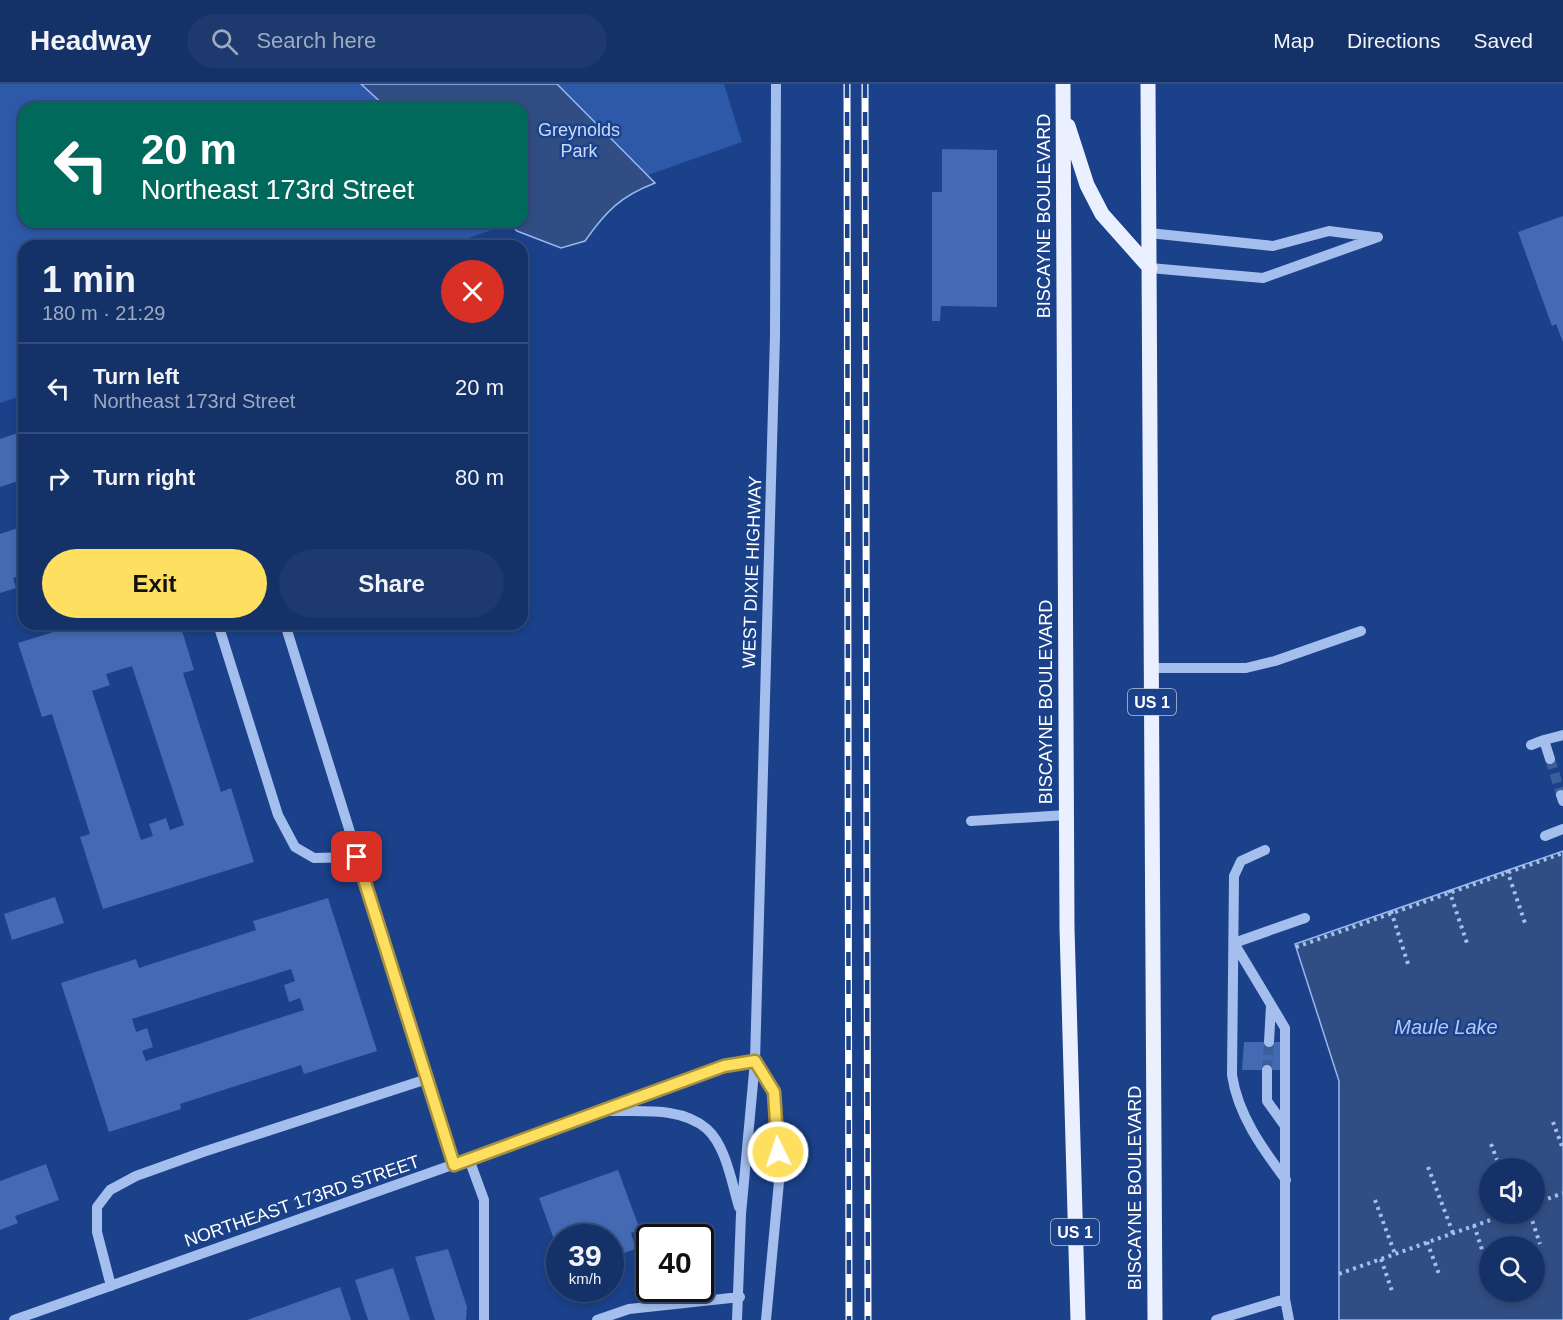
<!DOCTYPE html>
<html lang="en">
<head>
<meta charset="utf-8">
<style>
  :root { --surface:#143168; --page:#1d396e; --text:#f1f3f6; --muted:#9da9c0; --line:#334c7c; --accent:#ffdf60 }
  body { margin:0; font-family:Arial,sans-serif; background:var(--page); color:var(--text); height:100vh; display:flex; flex-direction:column; font-size:22px; white-space:nowrap }
  * { box-sizing:border-box; margin:0 }
  p { font-size:20px; color:var(--muted) }
  .icon { flex:none; width:33px; height:33px; fill:none; stroke:currentColor; stroke-width:2; stroke-linecap:round; stroke-linejoin:round }
  .map { position:relative; flex:1; overflow:hidden }
  .panel { position:absolute; left:18px; top:156px; width:510px; height:390px; display:flex; flex-direction:column; background:var(--surface); border-radius:18px; box-shadow:0 3px 9px #0003,0 0 0 2px var(--line) }
  .panel>* { flex:none }
  .banner { position:absolute; left:18px; top:18px; width:510px; height:126px; border-radius:18px; box-shadow:0 3px 9px #0003,0 0 0 2px var(--line); background:#00695c; color:#fff; overflow:hidden }
  .fabs { position:absolute; left:1479px; top:1074px; display:grid; gap:12px }
  .fabs a { display:grid; place-items:center; width:66px; height:66px; border-radius:50%; background:var(--surface); box-shadow:0 3px 9px #0003,0 0 0 2px var(--line); font-size:30px }
  .speed { position:absolute; left:546px; top:1140px; display:flex; gap:12px; font-size:30px; font-weight:700; text-align:center }
  .speed>* { display:grid; place-content:center; width:78px; height:78px; border-radius:50%; background:var(--surface); box-shadow:0 3px 9px #0003,0 0 0 2px var(--line); line-height:1 }
  .speed small { font-size:15px; font-weight:400 }
  .speed .limit { border:3px solid #111; border-radius:9px; background:#fff; color:#111 }
  .pin { position:absolute; display:grid; place-items:center; width:51px; height:51px; color:#fff; margin:-26px; border-radius:12px; box-shadow:0 3px 9px #0006 }
  .me { position:absolute; width:66px; margin:-33px; rotate:356deg; stroke-linejoin:round; filter:drop-shadow(0 0 4px #0008) }
  .turn { display:flex; align-items:center; gap:21px; height:126px; padding:0 24px; font-size:27px }
  .turn .icon { width:78px; height:78px; stroke-width:2.5 }
  .turn b { display:block; font-size:42px; line-height:51px }
  .round { display:grid; place-items:center; flex:none; width:63px; height:63px; border-radius:32px; background:var(--page) }
  .head { display:flex; align-items:center; justify-content:space-between; height:102px; padding:0 24px }
  h1 { font-size:36px; font-weight:700; line-height:45px }
  .action { display:flex; gap:12px; margin-top:auto; padding:12px 24px }
  .action a { flex:1; height:69px; border-radius:36px; background:var(--accent); color:#111; font-size:24px; font-weight:700; line-height:69px; text-align:center }
  .action a+a { background:var(--page); color:var(--text) }
  ul { padding:0; list-style:none }
  li { display:flex; align-items:center; gap:18px; height:90px; padding:0 24px; border-top:2px solid var(--line) }
  li div { flex:1 }
  li b { display:block; font-size:22px }
  li em { font-style:normal }
  header { display:flex; align-items:center; gap:36px; box-sizing:border-box; height:84px; padding:0 30px; background:var(--surface); border-bottom:2px solid var(--line) }
  header strong { font-size:28px }
  nav { display:flex; gap:33px; margin-inline-start:auto; font-size:21px }
  .search { width:420px; height:54px; background:var(--page); display:flex; align-items:center; gap:15px; box-sizing:border-box; padding:0 21px; border-radius:33px; color:var(--muted); font-size:22px }
  .map>svg:first-child { display:block }
  .green { fill:#2d59a8 }
  .water { fill:#314e84; stroke:#97b8ef; stroke-width:1.5; fill-rule:evenodd }
  .building { fill:#436ab2; fill-rule:evenodd }
  .lines { fill:none; stroke-linecap:round; stroke-linejoin:round }
  .minor-tunnel { stroke:#3c5e9c; stroke-width:10; stroke-dasharray:10 5; stroke-linecap:butt }
  .path { stroke:#a4bfed; stroke-width:4; stroke-dasharray:3 4.5; stroke-linecap:butt }
  .minor { stroke:#a4bfed; stroke-width:10 }
  .major { stroke:#eaf0ff; stroke-width:15 }
  .rail-casing { stroke:#fff; stroke-width:7 }
  .rail { stroke:#1a418a; stroke-width:4.5; stroke-dasharray:14; stroke-linecap:butt }
  .route-casing { stroke:#a6913e; stroke-width:15 }
  .route { stroke:#ffdf60; stroke-width:10 }
  .labels { text-anchor:middle; stroke-width:5; stroke-linejoin:round; paint-order:stroke }
  .shield { fill:#1a418a; stroke:#bac6dc; stroke-width:1.5 }
  .shield-label { font-size:16px; font-weight:bold; fill:#fff }
  .park-label { font-size:18px; fill:#cadbf9; stroke:#1a418a }
  .street-label { font-size:18px; fill:#fff; stroke:#1a418a }
  .water-label { font-size:20px; font-style:italic; fill:#b0c9f4; stroke:#1a418a }
</style>
</head>
<body>
<header>
<strong>Headway</strong>
<div class="search"><svg class="icon" aria-label="search" viewBox="0 0 24 24"><circle cx="10" cy="10" r="6"/><path d="M15 15l6 6"/></svg>Search here</div>
<nav><a>Map</a><a>Directions</a><a>Saved</a></nav>
</header>
<div class="map">
<svg width="1563" height="1236" viewBox="0 0 1563 1236">
  <rect width="100%" height="100%" fill="#1a418a"/>
  <path class="green" d="M0 0H724L742 58 522 135V24H24V138H514L446 162H24V311L0 319Z"/>
  <path class="water" d="M361 0H557L655 99C621 112 606 127 585 157L561 164 517 147 507 138H522V24H387Z
    M1563 767V1236H1339V997L1295 860ZM1490 1084H1534V1130H1490ZM1490 1162H1534V1208H1490Z"/>
  <path class="building" d="M942 65 997 66V223L941 222 940 237H932V108H942Z
    M1563 132V258L1556 240 1552 242 1518 148Z
    M24 347V395L0 403V355Z
    M24 442V491L13 494 16 504 0 509V450Z
    M79 540H180L194 586 183 589 221 708 231 704 254 778 103 825 80 753 90 750 52 630 42 633 18 559ZM132 582 184 741 170 746 166 734 149 740 153 752 141 756 92 607 110 601 106 590Z
    M55 813 64 839 12 856 4 830Z
    M328 814 377 967 304 990 301 981 180 1020 181 1025 109 1048 61 899 136 875 139 884 256 846 253 837ZM291 885 295 897 284 901 289 918 300 914 304 926 146 977 142 967 153 963 147 944 136 948 132 935Z
    M1244 958H1281V986H1242Z
    M46 1080 59 1116 15 1132 18 1139 0 1146V1097Z
    M618 1086 640 1146 631 1149 636 1165 618 1171 610 1184V1154H560L559 1169 539 1114Z
    M448 1165 467 1223 466 1236H435L415 1173Z
    M393 1184 410 1236H368L355 1196Z
    M340 1203 351 1236H247Z"/>
  <g class="lines">
    <path class="minor-tunnel" d="M1550 675 1561 711
      M1267 986 1269 958"/>
    <path class="path" d="M1507 786 1526 842
      M1449 806 1468 862
      M1391 827 1409 883
      M1296 863 1563 769
      M1553 1038 1563 1065
      M1491 1060 1500 1084
      M1428 1083 1453 1149
      M1375 1116 1395 1170
      M1534 1120 1563 1109
      M1530 1130 1540 1160
      M1474 1141 1486 1178
      M1427 1158 1439 1190
      M1381 1175 1392 1207
      M1339 1190 1507 1130"/>
    <path class="minor" d="M1149 149 1273 162 1329 147 1375 153
      M1150 184 1263 194 1378 153
      M218 540 278 731 295 763 314 774 357 773
      M285 540 454 1081
      M1152 584H1246L1275 577 1361 547
      M1531 661 1544 656
      M1550 675 1544 656 1563 651
      M1561 711 1563 717
      M971 737 1066 731
      M1545 752 1563 745
      M1265 766 1241 777 1234 792 1232 991C1238 1031 1262 1064 1286 1096
      M1234 859 1285 944V1215L1289 1236
      M1234 859 1305 834
      M1269 958 1271 922
      M755 978 774 1008 780 1087 766 1236
      M1267 986V1017L1285 1042
      M607 1027C639 1028 681 1022 707 1045 726 1062 732 1100 739 1123
      M469 1075 484 1116V1236
      M111 1202 97 1148V1123L110 1106 136 1092 203 1068 427 995
      M14 1236 469 1075 724 982 755 977
      M597 1236 629 1225 740 1213
      M737 1236 741 1130 755 977 775 252 776 0
      M1216 1236 1285 1215"/>
    <path class="major" d="M1063 0 1067 844 1078 1236
      M1148 0 1155 1236
      M1068 42 1087 101 1102 130 1150 184"/>
    <defs>
      <path id="rail" d="M847 0 849 1236
        M865 0 868 1236"/>
    </defs>
    <use href="#rail" class="rail-casing"/>
    <use href="#rail" class="rail"/>
  </g>
  <g class="lines">
    <defs>
      <path id="route" d="M357 773 454 1081 724 982 755 977 774 1008 778 1068"/>
    </defs>
    <use href="#route" class="route-casing"/>
    <use href="#route" class="route"/>
  </g>
  <g class="labels">
    <g class="shield">
      <rect x="1128" y="605" width="48" height="26" rx="4.5"/>
      <rect x="1051" y="1135" width="48" height="26" rx="4.5"/>
    </g>
    <g class="shield-label">
      <text x="1152" y="624">US 1</text>
      <text x="1075" y="1154">US 1</text>
    </g>
    <g class="park-label">
      <text x="579" y="52">Greynolds<tspan x="579" dy="21">Park</tspan></text>
    </g>
    <g class="street-label">
      <text transform="translate(1044 132) rotate(-90)" y="6">BISCAYNE BOULEVARD</text>
      <text transform="translate(752 488) rotate(-88)" y="6">WEST DIXIE HIGHWAY</text>
      <text transform="translate(1046 618) rotate(-90)" y="6">BISCAYNE BOULEVARD</text>
      <text transform="translate(1135 1104) rotate(-90)" y="6">BISCAYNE BOULEVARD</text>
      <text transform="translate(302 1117) rotate(-19)" y="6">NORTHEAST 173RD STREET</text>
    </g>
    <g class="water-label">
      <text x="1446" y="950">Maule Lake</text>
    </g>
  </g>
</svg>
<div class="fabs">
<a><svg class="icon" aria-label="sound" viewBox="0 0 24 24"><path d="M4 9h4l5-4v14l-5-4H4zM17 9q2 3 0 6"/></svg></a>
<a><svg class="icon" aria-label="search" viewBox="0 0 24 24"><circle cx="10" cy="10" r="6"/><path d="M15 15l6 6"/></svg></a>
</div>
<div class="speed"><div>39<small>km/h</small></div><div class="limit">40</div></div>
<div class="pin" style="left:357px;top:773px;background:#d93025"><svg class="icon" aria-label="arrive" viewBox="0 0 24 24"><path d="M6 21V4h12l-3 4 3 4H6"/></svg></div>
<svg class="me" style="left:778px;top:1068px" viewBox="-20 -20 40 40"><circle r="17" fill="#ffdf60" stroke="#fff" stroke-width="3"/><path d="M0-11L8 9 0 5-8 9z" fill="#fff"/></svg>
<div class="banner">
<div class="turn"><svg class="icon" aria-label="left" viewBox="0 0 24 24"><path d="M17 20v-9H6M10 6l-5 5 5 5"/></svg><div><b>20 m</b>Northeast 173rd Street</div></div>
</div>
<section class="panel">
<div class="head"><div><h1>1 min</h1><p>180 m · 21:29</p></div><a class="round" style="background:#d93025;color:#fff"><svg class="icon" aria-label="close" viewBox="0 0 24 24"><path d="M6 6l12 12M18 6L6 18"/></svg></a></div>
<ul>
<li><svg class="icon" aria-label="left" viewBox="0 0 24 24"><path d="M17 20v-9H6M10 6l-5 5 5 5"/></svg><div><b>Turn left</b><p>Northeast 173rd Street</p></div><em>20 m</em></li>
<li><svg class="icon" aria-label="right" viewBox="0 0 24 24"><path d="M7 20v-9h11M14 6l5 5-5 5"/></svg><div><b>Turn right</b></div><em>80 m</em></li>
</ul>
<div class="action"><a>Exit</a><a>Share</a></div>
</section>
</div>
</body>
</html>
